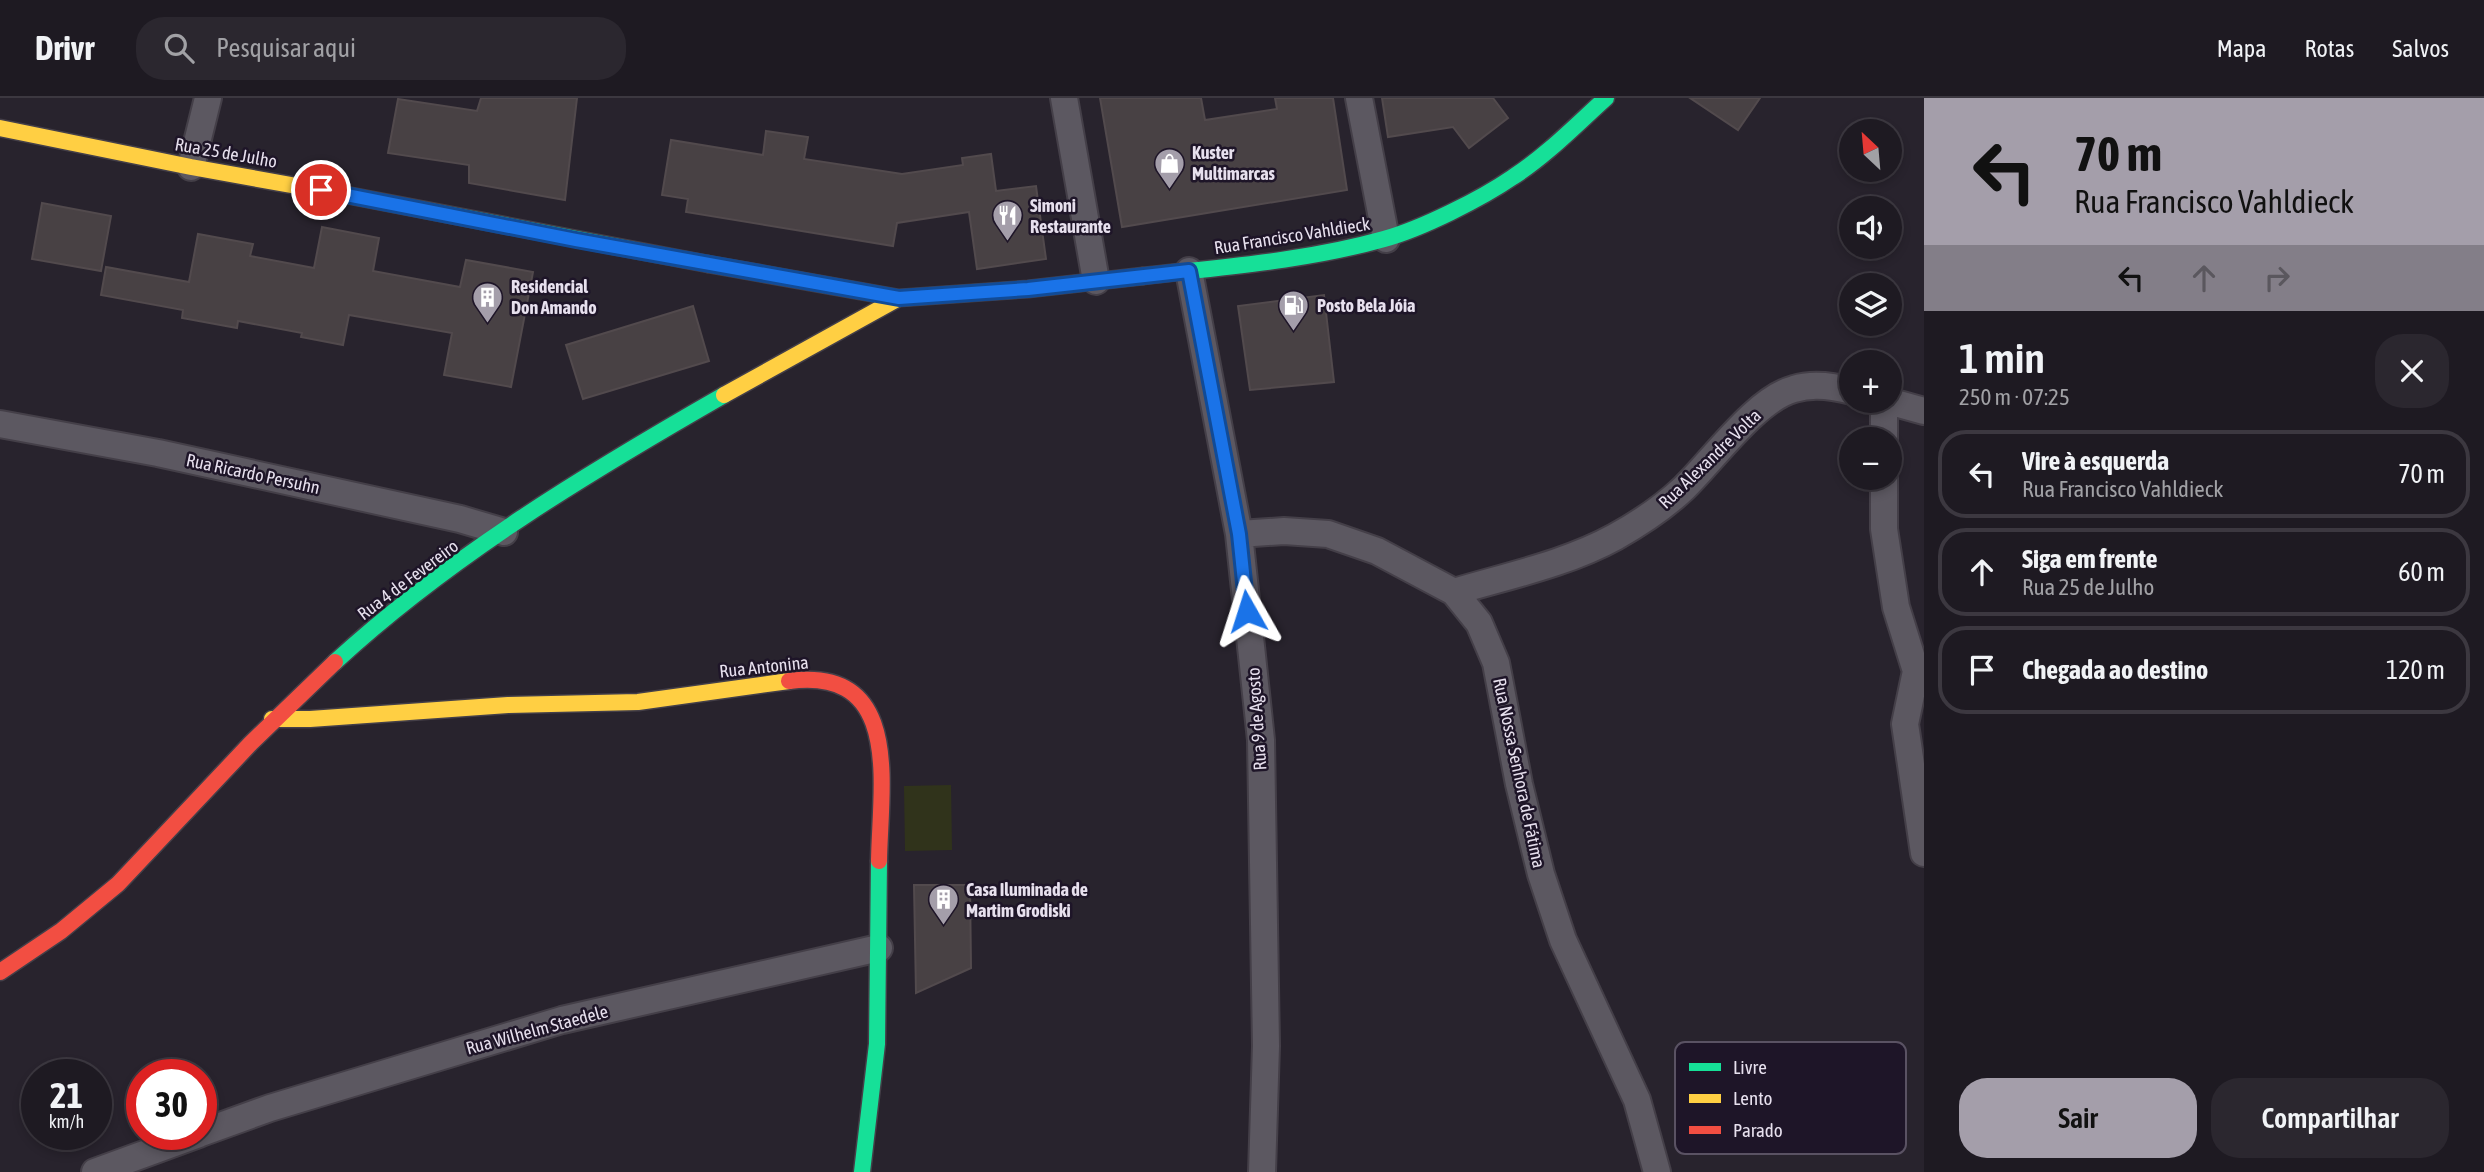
<!DOCTYPE html>
<html lang="pt">
<head>
<meta charset="utf-8">
<style>
  :root { --surface:#1e1a22; --page:#2b272f; --text:#f1f3f6; --muted:#a1a1a5; --line:#3c3840; --accent:#a49eaa }
  body { margin:0; font-family:"Asap Condensed",sans-serif; background:var(--page); color:var(--text); height:100vh; display:flex; flex-direction:column; font-size:26px; white-space:nowrap }
  * { box-sizing:border-box; margin:0 }
  p { font-size:23px; color:var(--muted) }
  .icon { flex:none; width:38px; height:38px; fill:none; stroke:currentColor; stroke-width:2; stroke-linecap:round; stroke-linejoin:round }
  .map { position:relative; flex:1; overflow:hidden }
  .panel { display:flex; flex-direction:column; background:var(--surface); width:560px }
  .panel>* { flex:none }
  .guide { background:#a49eaa; color:#111; overflow:hidden }
  .needle { width:46px; rotate:334deg }
  .tools { position:absolute; left:1839px; top:21px; display:grid; gap:14px }
  .tools a { display:grid; place-items:center; width:63px; height:63px; border-radius:50%; background:var(--surface); box-shadow:0 4px 10px #0003,0 0 0 2px var(--line); font-size:35px }
  .speed { position:absolute; left:21px; top:961px; display:flex; gap:14px; font-size:35px; font-weight:700; text-align:center }
  .speed>* { display:grid; place-content:center; width:91px; height:91px; border-radius:50%; background:var(--surface); box-shadow:0 4px 10px #0003,0 0 0 2px var(--line); line-height:1 }
  .speed small { font-size:18px; font-weight:400 }
  .speed .limit { border:10px solid #d22; background:#fff; color:#111 }
  .pin { position:absolute; display:grid; place-items:center; width:60px; height:60px; color:#fff; margin:-30px; border:4px solid #fff; border-radius:50%; box-shadow:0 2px 7px #0007 }
  .me { position:absolute; width:77px; margin:-38px; rotate:354deg; stroke-linejoin:round; filter:drop-shadow(0 0 5px #0008) }
  .turn { display:flex; align-items:center; gap:24px; height:147px; padding:0 35px; font-size:32px }
  .turn .icon { width:91px; height:91px; stroke-width:2.5 }
  .turn b { display:block; font-size:49px; line-height:60px }
  .lanes { display:flex; align-items:center; height:66px; padding:0 35px; background:#0003; justify-content:center; gap:35px; direction:ltr }
  .lanes .off { opacity:.35 }
  .round { display:grid; place-items:center; flex:none; width:74px; height:74px; border-radius:28px; background:var(--page) }
  .headline { display:flex; align-items:center; justify-content:space-between; height:119px; padding:0 35px }
  h1 { font-size:42px; font-weight:600; line-height:52px }
  .primary-button { display:flex; gap:14px; margin-top:auto; padding:14px 35px }
  .primary-button a { flex:1; height:80px; border-radius:28px; background:var(--accent); color:#111; font-size:28px; font-weight:600; line-height:80px; text-align:center }
  .primary-button a+a { background:var(--page); color:var(--text) }
  ul { padding:0; list-style:none }
  li { display:flex; align-items:center; gap:21px; height:88px; margin:0 14px 10px; padding:0 21px; border:4px solid var(--line); border-radius:28px }
  li div { flex:1 }
  li b { display:block; font-size:26px }
  li em { font-style:normal }
  header { display:flex; align-items:center; gap:42px; box-sizing:border-box; height:98px; padding:0 35px; background:var(--surface); border-bottom:2px solid var(--line) }
  header strong { font-size:33px }
  nav { display:flex; gap:38px; margin-inline-start:auto; font-size:24px }
  .search { width:490px; height:63px; background:var(--page); display:flex; align-items:center; gap:18px; box-sizing:border-box; padding:0 24px; border-radius:28px; color:var(--muted); font-size:26px }
  main { display:flex; flex:1; min-height:0 }
  .map>svg:first-child { display:block }
  .green { fill:#30331b }
  .building { fill:#484144; stroke:#524a4d; stroke-width:2 }
  .lines { fill:none; stroke-linecap:round; stroke-linejoin:round }
  .street-casing { stroke:#443f48; stroke-width:30 }
  .fast-casing { stroke:#443f48; stroke-width:19 }
  .slow-casing { stroke:#443f48; stroke-width:19 }
  .jam-casing { stroke:#443f48; stroke-width:19 }
  .street { stroke:#5c5861; stroke-width:26 }
  .fast { stroke:#16e098; stroke-width:16 }
  .slow { stroke:#ffcf43; stroke-width:16 }
  .jam { stroke:#f24e42; stroke-width:16 }
  .route-casing { stroke:#114b97; stroke-width:18 }
  .route { stroke:#1a73e8; stroke-width:12 }
  .labels { text-anchor:middle; stroke-width:5; stroke-linejoin:round; paint-order:stroke }
  .street-label { font-size:18px; fill:#e7e0ee; stroke:#1e1528 }
  .poi-label { font-size:18px; font-weight:bold; fill:#e7e0ee; stroke:#1e1528; text-anchor:start }
  .key { fill:#1e1528; stroke:#5a5263; stroke-width:2 }
  .key-label { font-size:19px; fill:#e7e0ee }
</style>
</head>
<body>
<header>
<strong>Drivr</strong>
<div class="search"><svg class="icon" aria-label="search" viewBox="0 0 24 24"><circle cx="10" cy="10" r="6"/><path d="M15 15l6 6"/></svg>Pesquisar aqui</div>
<nav><a>Mapa</a><a>Rotas</a><a>Salvos</a></nav>
</header>
<main>
<div class="map">
<svg width="1924" height="1074" viewBox="0 0 1924 1074">
  <rect width="100%" height="100%" fill="#28232d"/>
  <path class="green" d="M951 687 952 752 905 753 904 688Z"/>
  <path class="building" d="M481 0H577L565 102 469 85V67L388 55 398 1 477 13Z
    M1100 0H1201L1205 22 1277 11 1275 0H1333L1347 92 1122 129Z
    M1382 0H1493L1508 20 1469 50 1453 29 1388 39Z
    M1690 0H1760L1738 32Z
    M766 33 808 39 804 61 902 76 963 67 962 60 991 56 996 93 1036 88 1046 161 977 171 969 114 897 125 893 148 686 114 688 101 662 97 671 42 763 57Z
    M42 105 111 118 101 173 32 161Z
    M322 129 379 140 373 173 460 189 466 162 533 174 511 289 444 277 452 235 349 217 343 247 301 239 302 235 238 223 237 230 182 220 183 212 101 197 106 169 189 184 198 136 253 146 250 158 314 170Z
    M1324 197 1334 284 1250 292 1238 208Z
    M693 208 709 263 583 301 566 247Z
    M914 787H970L971 870 916 895Z"/>
  <g class="lines">
    <defs>
      <path id="street" d="M1064 0 1096 183
        M1359 0 1386 141
        M191 69 208 0
        M1189 173 1239 436 1261 642 1266 948 1262 1074
        M1888 303 1924 313
        M0 326 158 355 460 421 504 434
        M1884 341V303
        M1884 380V431L1896 509 1916 573 1905 626 1924 755
        M1239 436 1284 433 1328 436 1377 453 1454 494 1479 525 1496 565 1519 686 1541 776 1563 842 1637 1002 1657 1074
        M1454 494C1507 478 1566 466 1615 439 1640 425 1663 410 1684 390 1713 362 1756 301 1794 291 1813 285 1833 288 1852 293
        M201 1035 270 1010 562 922 879 850
        M95 1074 199 1036"/>
      <path id="fast" d="M336 95 708 166
        M1143 178C1223 169 1306 163 1384 141 1421 131 1481 101 1513 79 1547 57 1576 27 1606 0
        M335 564C450 458 588 375 724 297
        M862 1074 877 946 879 763"/>
      <path id="slow" d="M0 30 191 69 336 95
        M708 166 899 200 1028 191 1143 178
        M724 297 899 200
        M272 621H310L508 607 638 604 789 583"/>
      <path id="jam" d="M789 583C904 568 880 689 879 763
        M0 874 61 833 118 786 251 645 335 564"/>
    </defs>
    <use href="#street" class="street-casing"/>
    <use href="#fast" class="fast-casing"/>
    <use href="#slow" class="slow-casing"/>
    <use href="#jam" class="jam-casing"/>
    <use href="#street" class="street"/>
    <use href="#fast" class="fast"/>
    <use href="#slow" class="slow"/>
    <use href="#jam" class="jam"/>
  </g>
  <g class="lines">
    <defs>
      <path id="route" d="M321 92 576 142 899 200 1028 191 1189 173 1239 436 1247 513"/>
    </defs>
    <use href="#route" class="route-casing"/>
    <use href="#route" class="route"/>
  </g>
  <defs>
    <symbol id="shop-pin" viewBox="-11 -11 22 30"><path d="M0 17L-7.5 6A9.5 9.5 0 1 1 7.5 6Z" fill="#a49eaa" stroke="#1e1528"/><path d="M-5-2.5h2.3a2.7 3.5 0 0 1 5.4 0H5L5.5 6h-11ZM-1.5-2.5h3a1.5 2.3 0 0 0-3 0Z" fill="#fff"/></symbol>
    <symbol id="restaurant-pin" viewBox="-11 -11 22 30"><path d="M0 17L-7.5 6A9.5 9.5 0 1 1 7.5 6Z" fill="#a49eaa" stroke="#1e1528"/><path d="M-5-6h1v4h1v-4h1v4h1v-4h1v5L-1.5 .5V6h-2V.5L-5-1ZM5-6V6H3V1.5H1.5Q1.5-4 5-6Z" fill="#fff"/></symbol>
    <symbol id="building-pin" viewBox="-11 -11 22 30"><path d="M0 17L-7.5 6A9.5 9.5 0 1 1 7.5 6Z" fill="#a49eaa" stroke="#1e1528"/><path d="M-4-6H4V6H1V3H-1V6H-4ZM-2.5-4.3h1.7v1.8h-1.7ZM.8-4.3h1.7v1.8H.8ZM-2.5-1h1.7V.8h-1.7ZM.8-1h1.7V.8H.8Z" fill="#fff"/></symbol>
    <symbol id="fuel-pin" viewBox="-11 -11 22 30"><path d="M0 17L-7.5 6A9.5 9.5 0 1 1 7.5 6Z" fill="#a49eaa" stroke="#1e1528"/><path d="M-5.5-6h7V0h2V4h1.3V-2.5L3-4.5l.8-.8L6-3V5H2.5V1h-1V6h-7ZM-4.2-4.7v3.2H.2V-4.7Z" fill="#fff"/></symbol>
  </defs>
  <g fill-rule="evenodd">
    <use href="#shop-pin" x="1152" y="48" width="35" height="47"/>
    <use href="#restaurant-pin" x="990" y="100" width="35" height="47"/>
    <use href="#building-pin" x="470" y="182" width="35" height="47"/>
    <use href="#fuel-pin" x="1276" y="190" width="35" height="47"/>
    <use href="#building-pin" x="926" y="784" width="35" height="47"/>
  </g>
  <g class="labels">
    <g class="street-label">
      <text transform="translate(226 55) rotate(10)" y="6">Rua 25 de Julho</text>
      <text transform="translate(1292 138) rotate(-9)" y="6">Rua Francisco Vahldieck</text>
      <text transform="translate(1710 361) rotate(-44)" y="6">Rua Alexandre Volta</text>
      <text transform="translate(253 376) rotate(12)" y="6">Rua Ricardo Persuhn</text>
      <text transform="translate(408 482) rotate(-37)" y="6">Rua 4 de Fevereiro</text>
      <text transform="translate(764 569) rotate(-6)" y="6">Rua Antonina</text>
      <text transform="translate(1257 621) rotate(-94)" y="6">Rua 9 de Agosto</text>
      <text transform="translate(1519 675) rotate(78)" y="6">Rua Nossa Senhora de Fátima</text>
      <text transform="translate(537 932) rotate(-15)" y="6">Rua Wilhelm Staedele</text>
    </g>
    <g class="poi-label">
      <text x="1192" y="61">Kuster<tspan x="1192" dy="21">Multimarcas</tspan></text>
      <text x="1030" y="114">Simoni<tspan x="1030" dy="21">Restaurante</tspan></text>
      <text x="511" y="195">Residencial<tspan x="511" dy="21">Don Amando</tspan></text>
      <text x="1317" y="214">Posto Bela Jóia</text>
      <text x="966" y="798">Casa Iluminada de<tspan x="966" dy="21">Martim Grodiski</tspan></text>
    </g>
  </g>
  <rect x="1675" y="944" width="231" height="112" rx="10" class="key"/>
  <rect x="1689" y="965" width="32" height="8" fill="#16e098"/>
  <rect x="1689" y="996" width="32" height="9" fill="#ffcf43"/>
  <rect x="1689" y="1028" width="32" height="8" fill="#f24e42"/>
  <g class="key-label">
    <text x="1733" y="976">Livre</text>
    <text x="1733" y="1007">Lento</text>
    <text x="1733" y="1039">Parado</text>
  </g>
</svg>
<div class="tools">
<a><svg class="needle" viewBox="-14 -14 28 28"><path d="M0-13l5 13h-10z" fill="#e53935"/><path d="M0 13l5-13h-10z" fill="#a1a1a5"/></svg></a>
<a><svg class="icon" aria-label="sound" viewBox="0 0 24 24"><path d="M4 9h4l5-4v14l-5-4H4zM17 9q2 3 0 6"/></svg></a>
<a><svg class="icon" aria-label="layers" viewBox="0 0 24 24"><path d="M12 4l9 5-9 5-9-5zM3 14l9 5 9-5"/></svg></a>
<a>+</a>
<a>−</a>
</div>
<div class="speed"><div>21<small>km/h</small></div><div class="limit">30</div></div>
<div class="pin" style="left:321px;top:92px;background:#d93025"><svg class="icon" aria-label="arrive" viewBox="0 0 24 24"><path d="M6 21V4h12l-3 4 3 4H6"/></svg></div>
<svg class="me" style="left:1247px;top:513px" viewBox="-20 -20 40 40"><path d="M0-17L14 15 0 8-14 15z" fill="#1a73e8" stroke="#fff" stroke-width="4"/></svg>
</div>
<section class="panel">
<div class="guide">
<div class="turn"><svg class="icon" aria-label="left" viewBox="0 0 24 24"><path d="M17 20v-9H6M10 6l-5 5 5 5"/></svg><div><b>70 m</b>Rua Francisco Vahldieck</div></div>
<div class="lanes"><svg class="icon" aria-label="left" viewBox="0 0 24 24"><path d="M17 20v-9H6M10 6l-5 5 5 5"/></svg><svg class="icon off" aria-label="ahead" viewBox="0 0 24 24"><path d="M12 20V5M6 11l6-6 6 6"/></svg><svg class="icon off" aria-label="right" viewBox="0 0 24 24"><path d="M7 20v-9h11M14 6l5 5-5 5"/></svg></div>
</div>
<div class="headline"><div><h1>1 min</h1><p>250 m · 07:25</p></div><a class="round"><svg class="icon" aria-label="close" viewBox="0 0 24 24"><path d="M6 6l12 12M18 6L6 18"/></svg></a></div>
<ul>
<li><svg class="icon" aria-label="left" viewBox="0 0 24 24"><path d="M17 20v-9H6M10 6l-5 5 5 5"/></svg><div><b>Vire à esquerda</b><p>Rua Francisco Vahldieck</p></div><em>70 m</em></li>
<li><svg class="icon" aria-label="ahead" viewBox="0 0 24 24"><path d="M12 20V5M6 11l6-6 6 6"/></svg><div><b>Siga em frente</b><p>Rua 25 de Julho</p></div><em>60 m</em></li>
<li><svg class="icon" aria-label="arrive" viewBox="0 0 24 24"><path d="M6 21V4h12l-3 4 3 4H6"/></svg><div><b>Chegada ao destino</b></div><em>120 m</em></li>
</ul>
<div class="primary-button"><a>Sair</a><a>Compartilhar</a></div>
</section>
</main>
</body>
</html>
